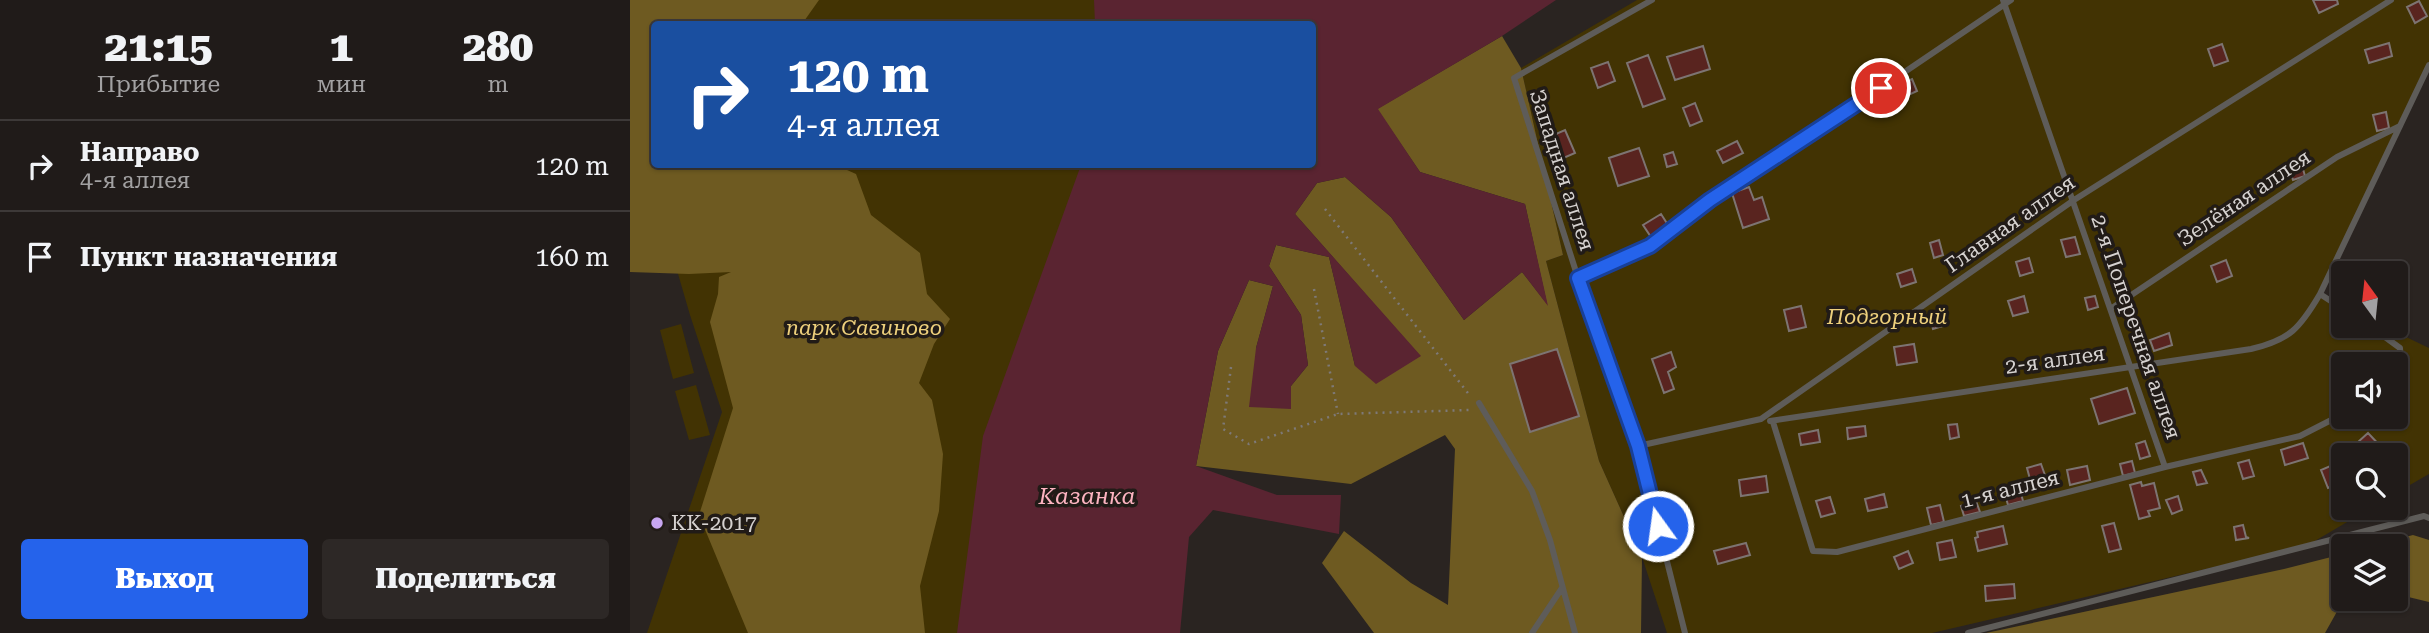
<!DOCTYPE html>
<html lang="ru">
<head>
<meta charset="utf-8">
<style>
  :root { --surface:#201b19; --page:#2d2826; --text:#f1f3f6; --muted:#a2a1a2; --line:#3d3938; --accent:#2563eb }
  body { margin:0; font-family:"Roboto Serif",serif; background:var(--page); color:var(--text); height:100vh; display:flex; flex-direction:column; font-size:26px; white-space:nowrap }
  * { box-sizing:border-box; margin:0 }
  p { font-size:23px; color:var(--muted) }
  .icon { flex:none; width:38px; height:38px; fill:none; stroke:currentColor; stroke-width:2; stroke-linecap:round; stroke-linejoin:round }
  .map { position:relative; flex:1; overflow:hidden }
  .drawer { display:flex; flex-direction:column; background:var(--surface); width:630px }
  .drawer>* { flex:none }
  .hud { position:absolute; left:21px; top:21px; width:665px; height:147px; border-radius:7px; box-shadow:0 2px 5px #0004,0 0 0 2px var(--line); background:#1a4fa0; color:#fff; overflow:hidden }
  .needle { width:46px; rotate:345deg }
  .buttons { position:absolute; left:1701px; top:261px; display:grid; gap:14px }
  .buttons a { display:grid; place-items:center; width:77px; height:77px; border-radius:7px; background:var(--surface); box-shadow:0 2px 5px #0004,0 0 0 2px var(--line); font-size:35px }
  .pin { position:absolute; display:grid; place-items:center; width:60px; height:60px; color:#fff; margin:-30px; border:4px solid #fff; border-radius:50%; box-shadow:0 2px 7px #0007 }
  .me { position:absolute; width:77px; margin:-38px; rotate:346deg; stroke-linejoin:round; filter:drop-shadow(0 0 5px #0008) }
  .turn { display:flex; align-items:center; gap:24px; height:147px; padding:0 21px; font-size:32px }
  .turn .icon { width:91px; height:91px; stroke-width:2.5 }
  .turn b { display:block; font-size:49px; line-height:60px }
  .eta { display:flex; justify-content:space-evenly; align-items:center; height:119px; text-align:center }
  .eta b { font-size:42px; font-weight:800; line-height:49px }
  .action { display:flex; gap:14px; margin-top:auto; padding:14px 21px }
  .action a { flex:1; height:80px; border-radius:7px; background:var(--accent); color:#fff; font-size:28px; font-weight:800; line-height:80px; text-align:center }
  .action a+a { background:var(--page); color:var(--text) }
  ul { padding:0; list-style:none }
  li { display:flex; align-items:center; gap:21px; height:91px; padding:0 21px; border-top:2px solid var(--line) }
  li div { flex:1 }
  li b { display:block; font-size:26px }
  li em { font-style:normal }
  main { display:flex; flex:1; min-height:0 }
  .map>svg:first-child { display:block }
  .green { fill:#423303; fill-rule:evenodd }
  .forest { fill:#6e5a21 }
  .water { fill:#5a2431 }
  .building { fill:#59241f; stroke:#7d7472; stroke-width:2 }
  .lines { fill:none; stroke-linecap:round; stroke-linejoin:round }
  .path { stroke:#7e7977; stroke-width:2.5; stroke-dasharray:2 5; stroke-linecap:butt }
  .lane { stroke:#5e5c59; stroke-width:6 }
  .route-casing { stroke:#184099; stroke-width:18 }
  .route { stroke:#2563eb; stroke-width:12 }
  .poi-dot { fill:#c7a6f0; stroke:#211b17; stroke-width:2.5 }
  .labels { text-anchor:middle; stroke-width:7; stroke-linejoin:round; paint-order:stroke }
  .street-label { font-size:21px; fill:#d6d2d0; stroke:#211b17 }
  .park-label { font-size:21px; font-style:italic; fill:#eed07c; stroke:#211b17 }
  .poi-label { font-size:21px; fill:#d6d2d0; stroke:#211b17; text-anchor:start }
  .water-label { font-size:23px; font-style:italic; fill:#fcb3c0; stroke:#211b17 }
</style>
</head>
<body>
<main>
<section class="drawer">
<div class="eta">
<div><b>21:15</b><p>Прибытие</p></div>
<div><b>1</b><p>мин</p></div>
<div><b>280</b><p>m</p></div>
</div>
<ul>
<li><svg class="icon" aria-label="right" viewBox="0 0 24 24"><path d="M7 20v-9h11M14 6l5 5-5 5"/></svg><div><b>Направо</b><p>4-я аллея</p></div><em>120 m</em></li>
<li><svg class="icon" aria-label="arrive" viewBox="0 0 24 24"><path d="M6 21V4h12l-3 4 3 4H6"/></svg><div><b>Пункт назначения</b></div><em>160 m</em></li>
</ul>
<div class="action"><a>Выход</a><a>Поделиться</a></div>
</section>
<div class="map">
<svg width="1799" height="633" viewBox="0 0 1799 633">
  <rect width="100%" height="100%" fill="#2a2421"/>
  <path class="green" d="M0 0H545L526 24H24V164L456 165 340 633H17L92 412 60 315 0 109Z
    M1007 0H1799V63L1690 294 1713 306V326H1753L1799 348V474L1766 493V455H1713V508H1741L1678 545 1302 633H1037L1012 557 969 461 916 261 933 255 891 68ZM1713 364H1766V416H1713Z
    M51 324 64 373 43 379 30 330Z
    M66 385 80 435 59 440 45 391Z"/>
  <path class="forest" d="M0 0H189L172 24H24V164L206 165 226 174 241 215 290 253 297 294 320 319 304 344 289 383 302 400 313 454 309 511 290 586 295 633H118L69 515 103 408 80 322 88 294 89 277 101 272 59 274 0 272Z
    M872 36 891 68 933 255 916 261 969 461 1012 557 1011 633H744L692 563 714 531 781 583 818 605 825 449 815 435 721 484 566 466 588 351 619 280 643 286 626 348 661 386 678 365 671 315 639 266 646 245 699 257 725 366 790 356 665 214 687 183 715 177 761 217 834 320 892 272 917 304 895 204 790 172 747 109Z
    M1783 535 1799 540V602L1766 594V546H1742Z
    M1713 554 1714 599 1695 633H1356L1654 569Z"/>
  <path class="water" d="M464 0H926L872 36 748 109 790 172 895 204 918 306 892 272 834 320 761 217 715 177 687 183 665 214 791 356 746 384 725 366 699 257 646 245 639 266 671 315 678 365 661 386V409L619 407 626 348 643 286 619 280 588 351 566 466 647 495H711L709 534 583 510 559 537 550 633H327L353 436 451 165 682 164V24H465Z"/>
  <path class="building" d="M1683 0H1707L1708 4 1689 13Z
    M1789 1 1797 16 1785 23 1777 7Z
    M1759 43 1762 56 1739 63 1735 50Z
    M1592 44 1598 61 1584 66 1578 49Z
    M1073 46 1080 69 1045 80 1037 57Z
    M1018 55 1035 99 1013 107 997 63Z
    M978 62 985 81 968 88 961 68Z
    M1282 79 1287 91 1270 99 1264 88Z
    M1065 103 1072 121 1060 126 1053 108Z
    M1756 112 1759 128 1747 131 1743 115Z
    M935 130 945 153 922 163 912 140Z
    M1107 141 1113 153 1093 163 1087 151Z
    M1009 148 1019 176 988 186 979 158Z
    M1043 152 1047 164 1037 167 1034 155Z
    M1671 162 1675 176 1663 180 1658 166Z
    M1119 187 1124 200 1132 197 1139 219 1113 228 1102 193Z
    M1031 214 1038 225 1021 237 1013 225Z
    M1445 237 1450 254 1436 257 1431 240Z
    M1309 240 1313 255 1304 258 1300 243Z
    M1399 258 1403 272 1390 276 1386 262Z
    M1596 260 1602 276 1587 282 1581 266Z
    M1282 269 1286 282 1271 287 1267 274Z
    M1394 296 1398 312 1383 316 1378 301Z
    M1465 296 1468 307 1458 310 1455 298Z
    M1171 306 1176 327 1159 331 1154 310Z
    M1313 314 1316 325 1303 329 1300 318Z
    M1539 333 1542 345 1524 351 1520 340Z
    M1284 344 1287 362 1267 365 1264 347Z
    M927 349 949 416 900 432 880 364Z
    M1041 352 1046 367 1038 372 1044 389 1034 393 1022 359Z
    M1497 388 1505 413 1469 424 1461 399Z
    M1327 424 1329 437 1320 439 1318 425Z
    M1235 426 1236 436 1218 439 1217 428Z
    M1188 430 1190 442 1171 445 1169 434Z
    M1738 433 1754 450 1748 455H1739L1728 442Z
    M1515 441 1520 456 1510 459 1506 444Z
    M1673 443 1678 458 1655 465 1651 450Z
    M1619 460 1624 476 1613 479 1608 463Z
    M1502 461 1505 473 1493 476 1490 464Z
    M1411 464 1416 478 1401 483 1397 468Z
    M1705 464 1712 483 1698 488 1691 470Z
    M1457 466 1460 480 1440 485 1437 470Z
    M1571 470 1577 483 1567 485 1563 472Z
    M1136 476 1138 492 1111 496 1109 480Z
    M1511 482 1512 486 1524 483 1530 508 1518 511 1520 516 1509 519 1500 485Z
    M1390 490 1393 501 1378 505 1375 494Z
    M1254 494 1257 507 1238 511 1235 499Z
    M1548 496 1552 510 1542 514 1536 500Z
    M1200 497 1205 513 1191 517 1186 501Z
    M1346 501 1350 512 1334 516 1331 506Z
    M1310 505 1314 522 1301 525 1297 508Z
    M1484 523 1491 549 1479 552 1472 526Z
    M1613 525 1616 537 1619 538 1606 540 1604 527Z
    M1373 526 1377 544 1348 551 1345 538 1348 537 1347 532Z
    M1322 540 1326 557 1310 560 1307 543Z
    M1116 543 1120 555 1088 564 1084 551Z
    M1278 551 1283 563 1269 569 1264 557Z
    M1384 584 1385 598 1356 601 1355 586Z"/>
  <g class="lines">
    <path class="path" d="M695 209 841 397
      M684 289 708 414
      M601 367 593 429 619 444 708 414 840 410"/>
    <path class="lane" d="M1022 0 884 78 948 278 1008 446 1055 633
      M1373 0 1535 467
      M948 278 1020 245 1080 199 1189 130 1381 0
      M1482 308 1707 157 1770 126
      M1713 309 1690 294 1799 65
      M1740 326 1770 348 1771 363 1766 368
      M849 403 902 491 920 540 945 633
      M1140 421 1621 349C1660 340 1670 328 1690 294
      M1143 422 1183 551 1207 552 1535 467 1670 436 1713 414
      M1008 446 1131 419 1444 200 1761 0
      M902 633 932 588
      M1338 633 1794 516 1799 518"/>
  </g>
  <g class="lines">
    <defs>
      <path id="route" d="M1028 526 1008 446 948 278 1020 246 1080 200 1251 88"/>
    </defs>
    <use href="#route" class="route-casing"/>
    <use href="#route" class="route"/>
  </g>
  <circle class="poi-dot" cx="27" cy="523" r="7"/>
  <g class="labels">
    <g class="street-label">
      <text transform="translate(932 170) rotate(72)" y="7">Западная аллея</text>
      <text transform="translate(1614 198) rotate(-34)" y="7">Зелёная аллея</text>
      <text transform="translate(1380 224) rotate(-35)" y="7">Главная аллея</text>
      <text transform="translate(1506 327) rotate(71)" y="7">2-я Поперечная аллея</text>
      <text transform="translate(1425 360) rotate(-8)" y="7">2-я аллея</text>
      <text transform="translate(1380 489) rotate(-14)" y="7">1-я аллея</text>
    </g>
    <g class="park-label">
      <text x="1257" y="324">Подгорный</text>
      <text x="234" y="335">парк Савиново</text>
    </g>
    <g class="poi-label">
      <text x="41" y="530">КК-2017</text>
    </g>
    <g class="water-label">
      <text x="457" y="504">Казанка</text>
    </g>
  </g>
</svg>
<div class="buttons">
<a><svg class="needle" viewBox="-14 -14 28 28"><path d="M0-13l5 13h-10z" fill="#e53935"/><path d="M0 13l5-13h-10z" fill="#a2a1a2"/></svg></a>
<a><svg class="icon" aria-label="sound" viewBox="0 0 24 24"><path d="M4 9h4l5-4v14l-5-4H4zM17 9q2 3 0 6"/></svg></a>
<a><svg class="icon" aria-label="search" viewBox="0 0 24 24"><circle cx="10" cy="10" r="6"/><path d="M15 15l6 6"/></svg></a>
<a><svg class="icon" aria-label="layers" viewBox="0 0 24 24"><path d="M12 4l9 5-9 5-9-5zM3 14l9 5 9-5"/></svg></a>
</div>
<div class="pin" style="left:1251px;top:88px;background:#d93025"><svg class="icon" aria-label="arrive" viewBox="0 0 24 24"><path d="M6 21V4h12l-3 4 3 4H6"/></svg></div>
<svg class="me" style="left:1028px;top:526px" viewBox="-20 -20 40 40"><circle r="17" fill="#2563eb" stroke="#fff" stroke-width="3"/><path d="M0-11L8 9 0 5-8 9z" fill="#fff"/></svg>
<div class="hud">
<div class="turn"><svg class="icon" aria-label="right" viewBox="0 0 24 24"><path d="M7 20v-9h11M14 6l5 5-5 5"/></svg><div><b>120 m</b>4-я аллея</div></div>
</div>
</div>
</main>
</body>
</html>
